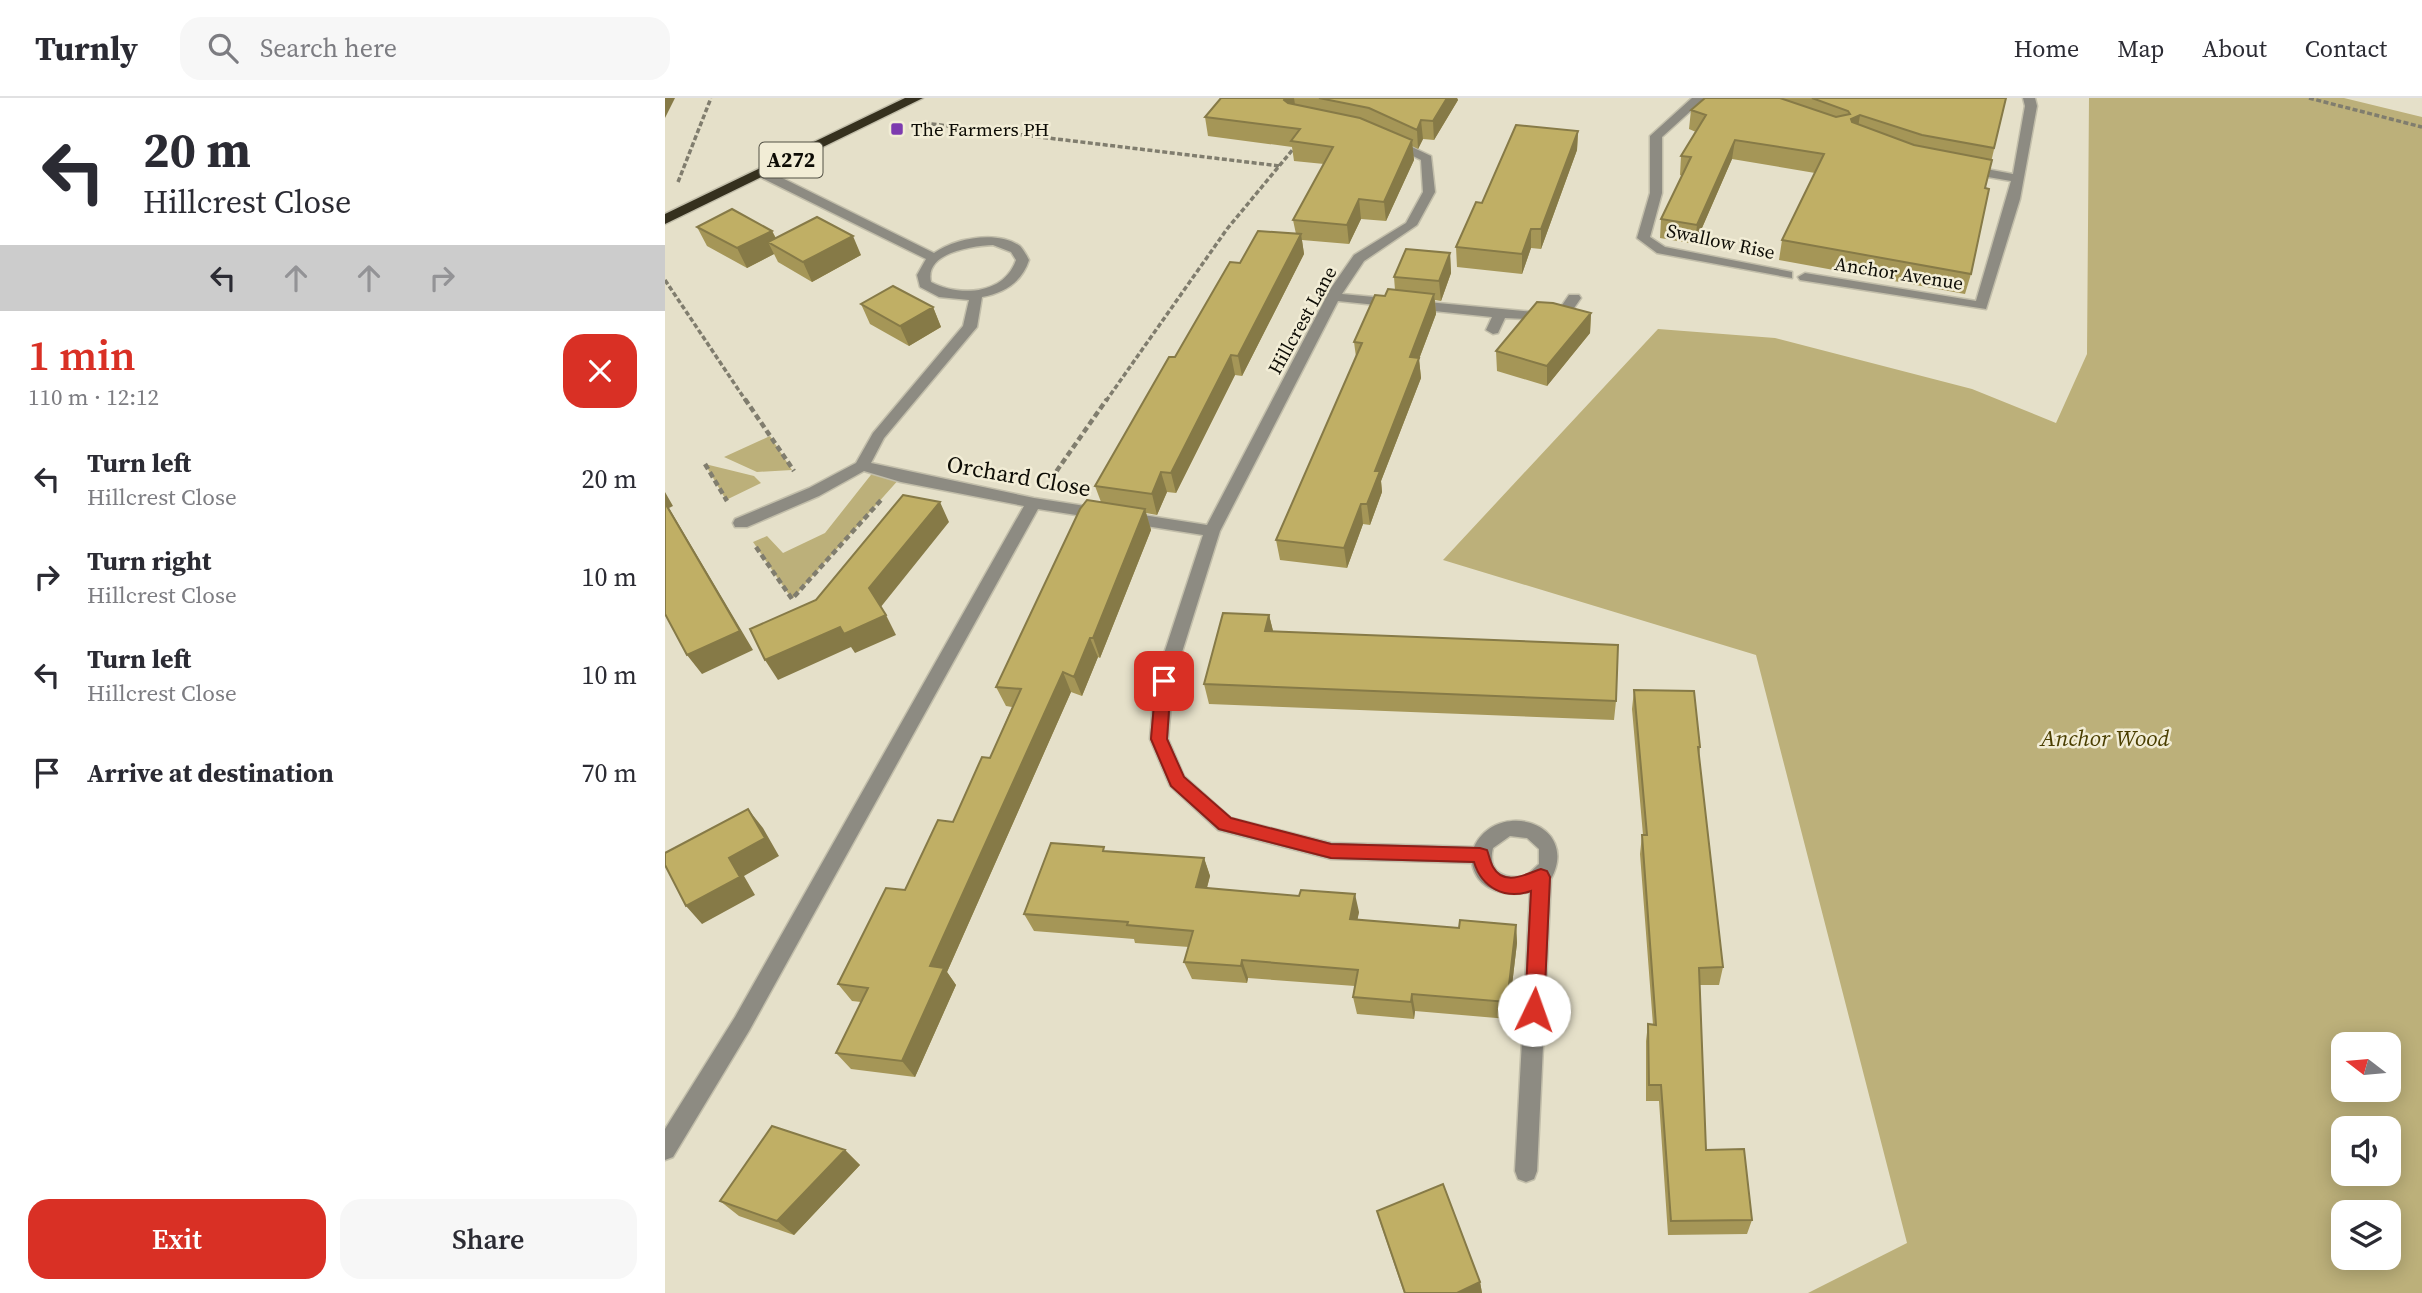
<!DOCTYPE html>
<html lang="en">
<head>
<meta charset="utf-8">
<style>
  :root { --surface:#fff; --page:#f7f7f7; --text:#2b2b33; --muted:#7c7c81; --line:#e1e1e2; --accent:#d93025 }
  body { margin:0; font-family:"Source Serif 4",serif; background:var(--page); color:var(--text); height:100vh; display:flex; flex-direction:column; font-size:26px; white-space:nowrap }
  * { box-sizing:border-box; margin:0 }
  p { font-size:23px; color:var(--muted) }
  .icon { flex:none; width:38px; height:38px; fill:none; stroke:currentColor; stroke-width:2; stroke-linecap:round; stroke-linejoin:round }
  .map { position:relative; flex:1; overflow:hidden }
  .panel { display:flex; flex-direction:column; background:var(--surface); width:665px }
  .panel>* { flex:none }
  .top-card { background:#fff; color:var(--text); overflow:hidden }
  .needle { width:46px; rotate:286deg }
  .fabs { position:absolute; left:1666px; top:934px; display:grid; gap:14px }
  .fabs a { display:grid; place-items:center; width:70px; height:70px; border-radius:14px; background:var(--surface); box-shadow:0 4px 18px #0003; font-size:35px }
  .pin { position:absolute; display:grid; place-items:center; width:60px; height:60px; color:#fff; margin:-30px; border-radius:14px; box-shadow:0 4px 10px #0006 }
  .me { position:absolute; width:77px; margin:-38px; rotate:3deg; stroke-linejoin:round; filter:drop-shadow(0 0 5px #0008) }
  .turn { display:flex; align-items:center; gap:24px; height:147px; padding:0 28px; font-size:32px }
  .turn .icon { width:91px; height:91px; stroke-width:2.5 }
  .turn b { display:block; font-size:49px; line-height:60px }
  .lanes { display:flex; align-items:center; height:66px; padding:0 28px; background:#0003; justify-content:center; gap:35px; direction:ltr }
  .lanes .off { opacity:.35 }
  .round { display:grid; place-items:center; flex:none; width:74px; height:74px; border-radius:21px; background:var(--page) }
  .head { display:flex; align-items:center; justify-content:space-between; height:119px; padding:0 28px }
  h1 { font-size:42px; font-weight:600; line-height:52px; color:var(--accent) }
  .action { display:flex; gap:14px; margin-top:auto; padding:14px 28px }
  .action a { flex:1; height:80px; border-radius:21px; background:var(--accent); color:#fff; font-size:28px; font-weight:600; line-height:80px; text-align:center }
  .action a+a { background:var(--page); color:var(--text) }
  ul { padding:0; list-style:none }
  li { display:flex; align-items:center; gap:21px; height:98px; padding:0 28px }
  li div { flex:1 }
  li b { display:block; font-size:26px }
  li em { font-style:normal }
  header { display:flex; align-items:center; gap:42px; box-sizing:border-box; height:98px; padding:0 35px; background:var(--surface); border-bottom:2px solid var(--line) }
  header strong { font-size:33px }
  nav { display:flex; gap:38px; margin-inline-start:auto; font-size:24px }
  .search { width:490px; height:63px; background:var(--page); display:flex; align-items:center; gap:18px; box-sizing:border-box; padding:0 24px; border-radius:21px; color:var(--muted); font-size:26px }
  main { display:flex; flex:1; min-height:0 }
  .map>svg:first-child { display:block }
  .green { fill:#bcb07a; fill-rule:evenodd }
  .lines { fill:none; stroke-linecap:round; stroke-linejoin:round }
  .minor-casing { stroke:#c2beaa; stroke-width:3 }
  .highway-casing { stroke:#c2beaa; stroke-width:3 }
  .path-far1 { stroke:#807d6e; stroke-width:3.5; stroke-dasharray:5 2.5; stroke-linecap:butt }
  .path { stroke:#807d6e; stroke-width:4.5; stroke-dasharray:6 3.5; stroke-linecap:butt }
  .minor { fill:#8d8b82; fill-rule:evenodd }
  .highway { fill:#35301e; fill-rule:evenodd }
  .wall { fill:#a59657 }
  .shaded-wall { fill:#867a47 }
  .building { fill:#c0af65; stroke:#867a47; stroke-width:2 }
  .route { fill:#d93025; stroke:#8d1f18; stroke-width:2 }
  .poi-dot { fill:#7d3baf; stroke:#f2edd6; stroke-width:2.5 }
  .labels { text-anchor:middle; stroke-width:5; stroke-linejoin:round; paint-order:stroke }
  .far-poi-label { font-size:19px; fill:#0d0c05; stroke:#f2edd6; text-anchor:start }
  .far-street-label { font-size:19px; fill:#0d0c05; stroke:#f2edd6 }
  .shield { fill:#f2edd6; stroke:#525044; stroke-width:2 }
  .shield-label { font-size:21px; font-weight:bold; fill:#0d0c05 }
  .street-label { font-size:23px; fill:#0d0c05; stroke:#f2edd6 }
  .park-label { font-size:23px; font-style:italic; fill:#4a3e00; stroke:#f2edd6 }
</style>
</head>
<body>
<header>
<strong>Turnly</strong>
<div class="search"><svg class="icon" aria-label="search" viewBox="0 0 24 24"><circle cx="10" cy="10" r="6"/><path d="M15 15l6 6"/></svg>Search here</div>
<nav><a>Home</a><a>Map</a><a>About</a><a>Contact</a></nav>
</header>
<main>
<section class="panel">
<div class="top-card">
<div class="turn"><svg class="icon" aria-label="left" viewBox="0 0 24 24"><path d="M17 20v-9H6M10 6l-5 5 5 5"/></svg><div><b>20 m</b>Hillcrest Close</div></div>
<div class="lanes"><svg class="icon" aria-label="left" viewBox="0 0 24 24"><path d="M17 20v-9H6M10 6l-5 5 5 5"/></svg><svg class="icon off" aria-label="ahead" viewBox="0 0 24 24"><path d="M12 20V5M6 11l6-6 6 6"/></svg><svg class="icon off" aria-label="ahead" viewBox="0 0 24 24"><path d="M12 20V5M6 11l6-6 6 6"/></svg><svg class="icon off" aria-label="right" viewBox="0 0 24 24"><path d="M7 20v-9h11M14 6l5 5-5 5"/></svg></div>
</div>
<div class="head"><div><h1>1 min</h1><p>110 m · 12:12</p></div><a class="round" style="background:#d93025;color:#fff"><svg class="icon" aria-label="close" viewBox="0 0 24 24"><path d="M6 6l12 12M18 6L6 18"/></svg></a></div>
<ul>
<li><svg class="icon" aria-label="left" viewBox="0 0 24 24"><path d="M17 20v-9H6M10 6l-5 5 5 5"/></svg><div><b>Turn left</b><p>Hillcrest Close</p></div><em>20 m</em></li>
<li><svg class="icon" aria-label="right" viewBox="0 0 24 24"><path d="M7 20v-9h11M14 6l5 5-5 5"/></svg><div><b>Turn right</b><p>Hillcrest Close</p></div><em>10 m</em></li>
<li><svg class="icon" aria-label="left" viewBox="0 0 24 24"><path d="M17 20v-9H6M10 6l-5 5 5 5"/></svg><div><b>Turn left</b><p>Hillcrest Close</p></div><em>10 m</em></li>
<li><svg class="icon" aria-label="arrive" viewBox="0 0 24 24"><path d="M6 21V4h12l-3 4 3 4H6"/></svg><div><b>Arrive at destination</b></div><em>70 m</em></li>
</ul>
<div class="action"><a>Exit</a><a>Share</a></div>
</section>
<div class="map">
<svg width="1757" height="1195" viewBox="0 0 1757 1195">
  <rect width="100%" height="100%" fill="#e5e0c9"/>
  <path class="green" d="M1424 0H1679L1757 19V1195H1143L1242 1145 1091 557 778 462 993 231 1110 240 1307 291 1391 325 1422 256ZM1678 947H1724V992H1678ZM1678 1031H1724V1076H1678ZM1678 1115H1724V1160H1678Z
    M105 338 127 372 92 374 59 359Z
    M40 366 89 378 96 385 61 402Z
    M209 373 236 379 127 501 88 444 102 438 118 455 160 435Z"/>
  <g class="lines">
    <defs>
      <path id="minor" d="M1027 0H1040L997 39V95L985 139 1000 149 1122 173 1127 174V180L992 155 972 140 985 95V38Z
        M1358 0H1370L1372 8 1355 101 1321 211 1135 182 1133 179 1140 175 1311 203 1346 83 1300 75 1294 71 1300 67 1348 76 1360 8Z
        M724 42H732L766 58 770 94 752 127 699 163 677 196 891 216 904 197H914L916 200 900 223 840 220 833 235 828 236 821 232 827 219 673 203 555 433 508 583 503 641 519 678 566 720 666 745 809 749C832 700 916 725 886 781L872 1073 869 1081 861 1084 853 1081 850 1073 865 794C841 799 812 793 807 765L666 761 553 732 505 688 485 641 490 583 538 437 373 411 84 933 8 1059 0 1062V1031L70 919 359 408 236 384 199 373 154 398 82 429H70L68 425 70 421 144 390 191 365 208 335 298 228 304 202 274 199 255 189 252 177 261 161 95 79V73H103L269 155C290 140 332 132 355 148 358 151 362 158 364 162 357 184 339 195 317 199L312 229 219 340 206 365 369 400 542 427 666 190 689 157 741 125 758 94 756 62 724 46ZM328 147 346 154 351 162C339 197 294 199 266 184 259 154 308 148 328 147ZM845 738 862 740 874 751V766L861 778C839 782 822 774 828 750Z"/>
      <path id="highway" d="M240 0H258L0 126V116Z"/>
    </defs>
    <use href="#minor" class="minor-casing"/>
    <use href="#highway" class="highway-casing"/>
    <path class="path-far1" d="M1644 0 1757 29
      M259 25 615 68
      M13 84 46 0
      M0 182 81 303
      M441 303 562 131 629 50"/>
    <path class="path" d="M80 301 129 373
      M40 366 62 403
      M386 381 442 301
      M91 449 127 501 217 401"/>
    <use href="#minor" class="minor"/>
    <use href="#highway" class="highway"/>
  </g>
  <path class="wall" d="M556 0H792L793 2 769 42 758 41 753 51 747 48 749 62 721 123 696 121 684 146 637 142 639 156 577 278 570 277 511 395 502 394 492 417 481 415 486 432 435 560 433 559 417 598 406 594 282 874 291 887 250 979 186 971 171 955 196 904 187 903 173 886 288 724 325 660 347 609 341 608 331 589 436 404 430 388 510 259 575 165 631 136 628 122 659 66 629 63 627 49 543 38 540 19Z
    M1040 0H1341L1320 90 1306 176 1300 196 1114 162 1117 142 1150 75 1067 61 1030 146 995 140 996 121 1017 78 1015 77 1016 58 1031 34 1024 31 1026 12Z
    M913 33 912 52 876 151 866 150 857 176 792 169 791 149 817 105Z
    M32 129 107 133 111 140 196 157 147 184 113 164 109 156 82 170 42 148Z
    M785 155 786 175 776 203 770 202 771 216 754 261 756 280 716 383 717 394 705 427 698 426 682 470 615 462 611 442 691 259 689 244 720 198 730 192 729 179Z
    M196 206 268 209 276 229 244 248 205 226Z
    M926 215 925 235 882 288 832 273 831 253Z
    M604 517 608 533 951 603 949 622 544 606 539 586Z
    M969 592 1035 649 1034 660 1058 869 1054 887H1035L1041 1052 1087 1122 1082 1136 1003 1137 994 1003H981V943L983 926 988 927 975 756 977 737H978L967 611Z
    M440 753 539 760 545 778 542 790 694 814 692 822 794 830 851 827 852 845 843 921 750 913 749 921 692 916 688 899 690 888 583 880 582 885 527 881 519 864 524 849 470 845 469 841 369 833 359 816Z
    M180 1052 195 1067 129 1137 74 1118 55 1103Z
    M712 1113 815 1184 817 1195H739L716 1127Z"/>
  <path class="shaded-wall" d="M0 0H10L0 20Z
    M620 0H629L631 13 619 2Z
    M782 0H792L793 2 769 42 768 23Z
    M1195 17 1192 36 1186 21Z
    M756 22 758 41 753 51 752 32Z
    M913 33 912 52 876 151V131Z
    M747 42 749 62 721 123 719 104Z
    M1070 42 1067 61 1030 146 1032 127Z
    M694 101 696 121 684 146 682 127Z
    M866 131V150L857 176V156Z
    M107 133 116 151 103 144 109 156 82 170 72 150Z
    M636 136 639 156 577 278 573 258Z
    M188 138 196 157 147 184 138 164Z
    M785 155 786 175 776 203 774 183Z
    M769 196 771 216 754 261 756 280 716 383 717 394 705 427 702 406 710 373 745 259Z
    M268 209 276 229 244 248 235 228Z
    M926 215 925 235 882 288V268Z
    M566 257 570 277 511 395 506 375Z
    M496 374 502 394 492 417 487 396Z
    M0 394 8 408 4 410 88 552 37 576 22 557 0 405Z
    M275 404 284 424 215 510 204 490Z
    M696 406 698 426 682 470 679 450Z
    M480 411 486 432 435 560 428 540Z
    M221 517 231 537 190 555 186 549 113 582 100 562 175 529Z
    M604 517 609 537 600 533Z
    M425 540 433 559 417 598 409 579Z
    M398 574 406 594 282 874 291 887 250 979 237 963 265 868Z
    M83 711 98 730 114 758 79 778 90 797 37 826 21 808Z
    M539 760 545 778 537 807 531 789Z
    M690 796 694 814 689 839 685 821Z
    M851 827 852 845 843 921 842 904Z
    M577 862 583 880 582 885 576 868Z
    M747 896 750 913 749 921 746 904Z
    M180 1052 195 1067 129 1137 112 1123Z
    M815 1184 817 1195H792Z"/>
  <path class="building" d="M556 0H620L619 2 623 5 695 20 747 42 719 104 694 101 682 127 628 122 668 49 626 43 635 31 540 19Z
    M654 0H782L768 23 756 22 752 32 704 10Z
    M1040 0H1115L1171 19 1185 16 1183 13 1147 0H1341L1329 50 1257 37 1195 17 1186 21 1187 24 1249 47 1327 62 1320 90 1324 91 1306 176 1117 142 1159 56 1070 42 1032 127 996 121 1026 59 1016 58 1041 17 1026 12Z
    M851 27 913 33 876 131H866L857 156 791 149 811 104 817 105Z
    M67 111 107 133 72 150 32 129Z
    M152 119 188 138 138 164 103 144Z
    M593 133 636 136 573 258 566 257 506 375 496 374 487 396 430 388 504 259H510L565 164 575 165Z
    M741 151 785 155 774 183 729 179Z
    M228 188 268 209 235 228 196 206Z
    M723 191 769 196 745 259 754 260 710 373H715L702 406H696L679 450 611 442 697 245 689 244 710 197 720 198Z
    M872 204 888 205 926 215 882 268 831 253Z
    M238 397 275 404 204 490 221 517 179 536 175 529 100 562 85 531 151 502Z
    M422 402 480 411 428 540H425L409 579 398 574 265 868 279 870 237 963 171 955 203 890 173 886 221 790 240 792 273 722 288 724 317 659 325 660 356 591 331 589 415 411Z
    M0 405 75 533 22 557 0 516Z
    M558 515 604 517 600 533 953 547 951 603 539 586Z
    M969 592 1029 593 1035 649H1033L1058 869 1034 870 1041 1052 1079 1051 1087 1122 1006 1123 996 987H984L983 926 991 927 977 737H982Z
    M83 711 100 740 64 760 75 779 21 808 0 767V755Z
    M386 745 439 749 438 753 539 760 531 789 634 798 636 792 690 796 685 821 794 830 795 822 851 827 842 904 747 896 746 904 688 899 693 872 577 862 576 868 519 864 528 833 462 827 463 824 359 816Z
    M107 1028 180 1052 112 1123 55 1103Z
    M778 1086 815 1184 792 1195H740L712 1113Z"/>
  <path class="route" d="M499 577 506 583 502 641 519 679 566 720 666 746 815 750 822 752C824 757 825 764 828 769 839 789 861 776 876 771L882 773 885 779 879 912 876 918 869 921 863 918 860 912 866 793C840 802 817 790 809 764L666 760 554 731 506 688 486 641 491 583Z"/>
  <rect class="poi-dot" x="225" y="24" width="14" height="14" rx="3.5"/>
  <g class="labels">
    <g class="far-poi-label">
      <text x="246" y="38">The Farmers PH</text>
    </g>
    <g class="far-street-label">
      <text transform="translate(1056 143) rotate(12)" y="7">Swallow Rise</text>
      <text transform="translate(1234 175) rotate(9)" y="7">Anchor Avenue</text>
      <text transform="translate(637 222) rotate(-61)" y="7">Hillcrest Lane</text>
    </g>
    <rect class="shield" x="94.5" y="44.5" width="63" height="35" rx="5"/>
    <g class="shield-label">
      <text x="126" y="69">A272</text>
    </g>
    <g class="street-label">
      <text transform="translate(354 378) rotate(10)" y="8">Orchard Close</text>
    </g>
    <g class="park-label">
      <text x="1440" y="648">Anchor Wood</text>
    </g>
  </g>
</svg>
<div class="fabs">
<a><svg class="needle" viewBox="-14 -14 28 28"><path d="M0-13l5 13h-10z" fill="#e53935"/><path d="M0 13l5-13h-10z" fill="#7c7c81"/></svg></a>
<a><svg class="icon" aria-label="sound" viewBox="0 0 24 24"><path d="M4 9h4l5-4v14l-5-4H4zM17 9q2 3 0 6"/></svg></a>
<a><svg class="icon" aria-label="layers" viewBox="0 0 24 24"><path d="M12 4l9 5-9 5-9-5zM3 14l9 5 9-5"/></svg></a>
</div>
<div class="pin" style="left:499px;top:583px;background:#d93025"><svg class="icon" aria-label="arrive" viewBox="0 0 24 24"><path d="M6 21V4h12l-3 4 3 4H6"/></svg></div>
<svg class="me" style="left:869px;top:912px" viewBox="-20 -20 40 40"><circle r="19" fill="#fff"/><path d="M0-13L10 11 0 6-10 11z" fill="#d93025"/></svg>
</div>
</main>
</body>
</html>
